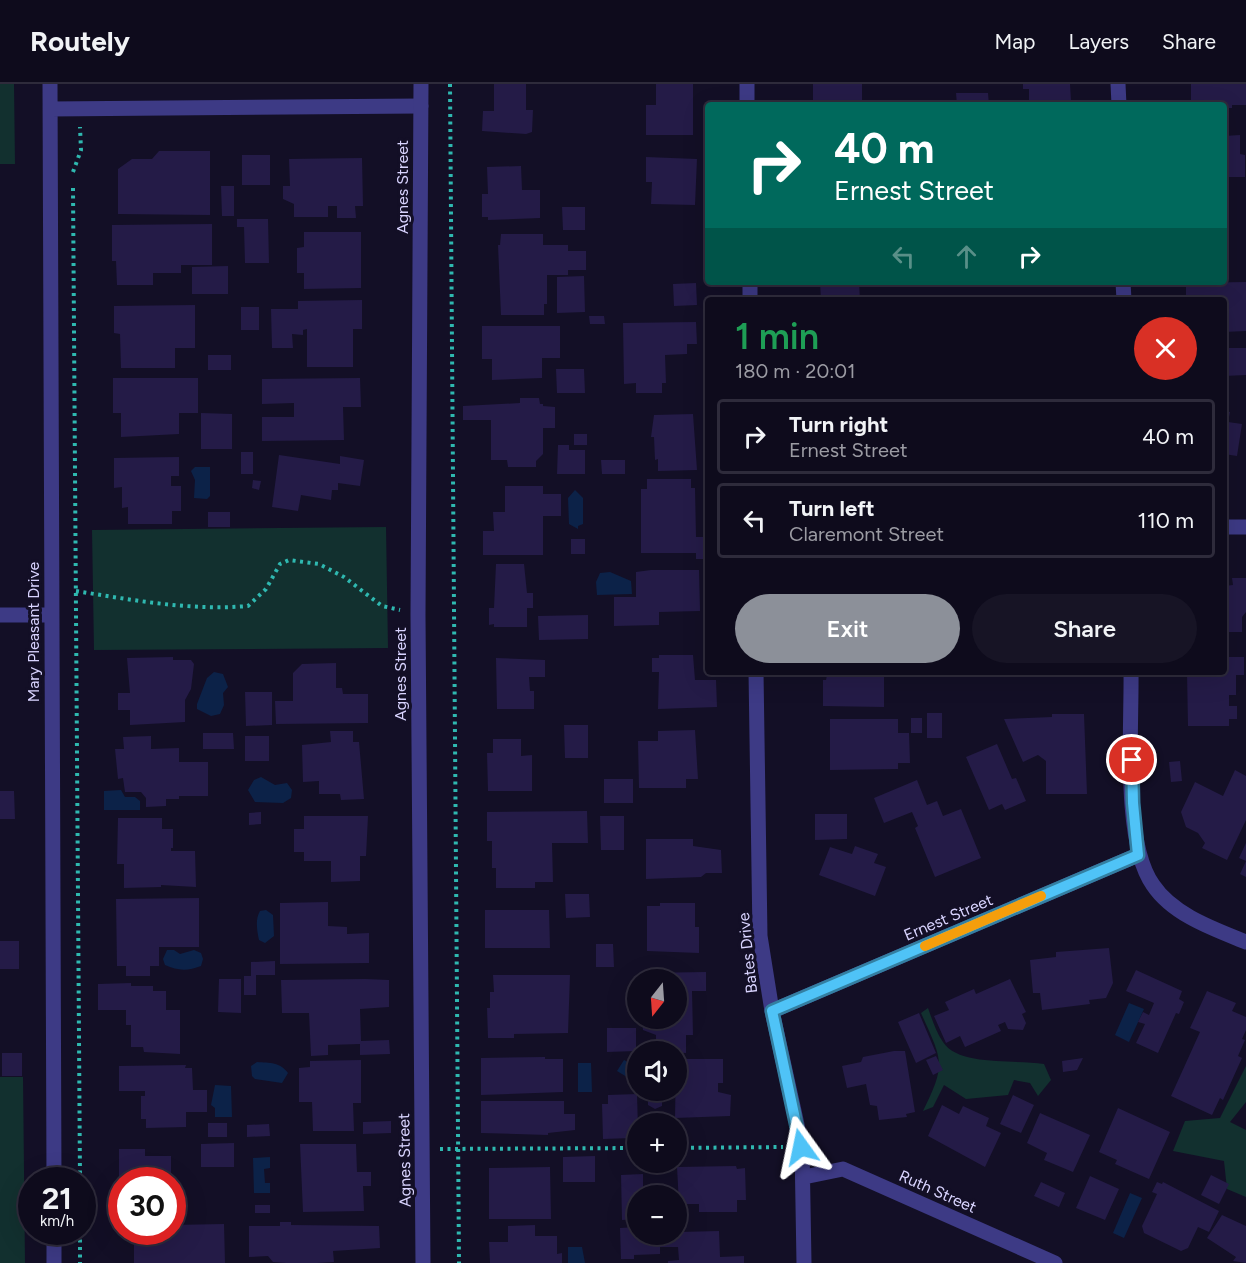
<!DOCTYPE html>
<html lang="en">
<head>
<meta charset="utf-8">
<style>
  :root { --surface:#0e0b1c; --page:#171425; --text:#f1f3f6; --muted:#9b9ba3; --line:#2e2b3b; --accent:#8c9099 }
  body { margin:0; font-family:Figtree,sans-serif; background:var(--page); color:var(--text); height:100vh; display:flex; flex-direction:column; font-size:22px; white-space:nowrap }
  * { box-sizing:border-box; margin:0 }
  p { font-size:20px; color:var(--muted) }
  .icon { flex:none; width:33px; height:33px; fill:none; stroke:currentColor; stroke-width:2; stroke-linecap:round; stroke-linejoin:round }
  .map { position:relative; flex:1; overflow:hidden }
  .details { position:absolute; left:705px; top:213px; width:522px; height:378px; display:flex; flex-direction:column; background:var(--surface); border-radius:6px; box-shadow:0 6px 24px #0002,0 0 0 2px var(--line) }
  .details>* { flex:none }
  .guide { position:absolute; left:705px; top:18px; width:522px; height:183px; border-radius:6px; box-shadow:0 6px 24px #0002,0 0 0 2px var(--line); background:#00695c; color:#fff; overflow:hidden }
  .needle { width:39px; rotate:197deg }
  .controls { position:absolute; left:627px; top:885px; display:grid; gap:12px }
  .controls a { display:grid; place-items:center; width:60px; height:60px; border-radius:50%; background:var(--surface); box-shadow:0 6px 24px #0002,0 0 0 2px var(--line); font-size:30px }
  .speed { position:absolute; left:18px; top:1083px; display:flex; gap:12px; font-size:30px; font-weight:700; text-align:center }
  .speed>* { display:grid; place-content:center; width:78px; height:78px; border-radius:50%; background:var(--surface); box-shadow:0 6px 24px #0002,0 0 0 2px var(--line); line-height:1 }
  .speed small { font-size:15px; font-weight:400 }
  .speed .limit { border:9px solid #d22; background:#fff; color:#111 }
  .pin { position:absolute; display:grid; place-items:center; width:51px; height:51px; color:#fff; margin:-26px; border:3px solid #fff; border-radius:50%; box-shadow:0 2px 6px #0007 }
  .me { position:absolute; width:66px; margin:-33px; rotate:348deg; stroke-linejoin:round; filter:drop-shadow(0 0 4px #0008) }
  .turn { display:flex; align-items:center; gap:21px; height:126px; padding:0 30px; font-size:27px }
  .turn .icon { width:78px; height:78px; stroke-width:2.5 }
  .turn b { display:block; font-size:42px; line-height:51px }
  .lanes { display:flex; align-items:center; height:57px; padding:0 30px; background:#0003; justify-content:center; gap:30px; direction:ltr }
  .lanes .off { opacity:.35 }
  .round { display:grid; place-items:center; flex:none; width:63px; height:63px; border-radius:32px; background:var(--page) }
  .overview { display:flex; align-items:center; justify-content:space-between; height:102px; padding:0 30px }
  h1 { font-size:36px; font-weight:600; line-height:45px; color:#1e9e55 }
  .primary-button { display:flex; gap:12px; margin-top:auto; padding:12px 30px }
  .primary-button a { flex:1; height:69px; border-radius:36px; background:var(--accent); color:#fff; font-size:24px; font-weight:600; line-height:69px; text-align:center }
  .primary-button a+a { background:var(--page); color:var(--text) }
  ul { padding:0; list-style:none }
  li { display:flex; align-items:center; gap:18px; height:75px; margin:0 12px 9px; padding:0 18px; border:3px solid var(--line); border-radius:6px }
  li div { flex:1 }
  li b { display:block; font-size:22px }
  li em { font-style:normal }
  header { display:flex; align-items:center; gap:36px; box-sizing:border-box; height:84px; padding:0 30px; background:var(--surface); border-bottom:2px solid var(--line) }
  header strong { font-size:28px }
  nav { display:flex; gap:33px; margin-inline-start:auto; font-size:21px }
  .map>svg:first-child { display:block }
  .green { fill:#12302f }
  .water { fill:#0c2248 }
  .building { fill:#241b47 }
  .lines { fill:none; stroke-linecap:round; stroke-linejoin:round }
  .path { stroke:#2fb8b0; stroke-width:4; stroke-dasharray:3 4.5; stroke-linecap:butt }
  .minor { stroke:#3d3a85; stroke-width:15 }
  .tertiary { stroke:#3d3a85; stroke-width:15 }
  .route-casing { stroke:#337fa1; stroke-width:15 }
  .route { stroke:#4fc3f7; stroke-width:10 }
  .slow { stroke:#f59e0b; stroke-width:10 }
  .labels { text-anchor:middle; stroke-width:6; stroke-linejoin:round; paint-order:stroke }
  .street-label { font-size:16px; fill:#d9d4ff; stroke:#130f26 }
</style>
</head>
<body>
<header>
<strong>Routely</strong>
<nav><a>Map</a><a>Layers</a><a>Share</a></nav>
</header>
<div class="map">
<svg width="1246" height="1179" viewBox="0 0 1246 1179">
  <rect width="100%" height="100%" fill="#130f26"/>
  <path class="green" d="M0 0H14L15 80H0Z
    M386 443 388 564 94 566 92 446Z
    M928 924C932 935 936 948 943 958 959 983 1016 975 1044 980L1051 996 1038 1012 1030 999 1014 996 1008 1011 966 1015 944 1001 933 1023 923 1027C947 979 942 976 921 929Z
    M1246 982V1018L1230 1038 1246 1046V1113L1227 1105 1224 1077 1173 1067 1185 1037 1220 1034Z
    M0 993H23L25 1179H0Z"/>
  <path class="water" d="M195 383H210V412L207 415 194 414 195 396 191 387Z
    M575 406 583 414V440L578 442V445L569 440 568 414Z
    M610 488 631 497 632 510 597 511 596 498 600 489Z
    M214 588 223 590 228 603 223 609 224 621 220 630 211 632 197 625V620L207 594Z
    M261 693 275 701 287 699 292 706 291 714 283 719 255 718 248 706 254 696Z
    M121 706 125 713H135L140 717V726H104V707Z
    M266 826 273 831 274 852 265 859 259 856C257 847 255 835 260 827Z
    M167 866H174L180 870 194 866 201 869 203 875 201 882C188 887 178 887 165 881L163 875Z
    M1129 919 1144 925 1129 958 1115 951Z
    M624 976 637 983V999L617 987Z
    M257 978C270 979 280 978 288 989L282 999 255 995 252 992 251 982Z
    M578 979H591L592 1008H578Z
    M215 1001 231 1002 232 1033H215V1024L211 1021Z
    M270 1073V1084L264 1085 265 1099H270V1109H254L253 1074Z
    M1130 1109 1142 1114 1124 1154 1113 1149Z
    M568 1163H582L585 1179H568Z"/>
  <path class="building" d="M494 0H526V26H533L532 48 526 50 482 47 483 27H494Z
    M656 0H693V51H646V21H656Z
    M813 0H862V21H813Z
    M1023 0H1070L1071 17 1029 18V5H1023Z
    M1191 0H1246V21H1232V24H1224V21H1191Z
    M956 9H988L989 21H957Z
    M1240 51V70L1245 71V93H1224V52Z
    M159 67H210V131L118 130V85L132 75H152Z
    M242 71H270V101H242Z
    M646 73 697 75 695 121 651 120 652 98H646Z
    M362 74 363 122H355L356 134H337V122H328V133H294V120L283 115V102H290L289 75Z
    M521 82 522 106H540V134L488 136V133H482V110H488L487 83Z
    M221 102H234V132H222Z
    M562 123H585V146H563Z
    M237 135H268L269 179H245L244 143H237Z
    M212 140V181H181V189H153V201H117L116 177H112V141Z
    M304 148H361V204L304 205V189H297V164L304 163Z
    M501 150H543V161H568V167H586V186H568V191H547V220H544V231H501L498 161H500Z
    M228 182V210H192V183Z
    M584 192 585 228 557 229V193Z
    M820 198H859L860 216H821Z
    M1246 198V247L1224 248V216H1186V199Z
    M696 199 697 221 674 222 673 200Z
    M362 216V245H353V283H307V245L303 246V251L292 250 293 264H272L271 225H298V217Z
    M195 221V264H175V284H121L120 250 114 249V222Z
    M241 223H259V246H241Z
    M589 232H604L605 240H590Z
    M696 238 697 260H687V270L665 271 666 299H662V309H636V299L624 300 623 239Z
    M482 242H560V274H542V294L492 296V275H482Z
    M1224 264H1246V291L1224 292Z
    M208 271H231V286H208Z
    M556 285H584L585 309H557Z
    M113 294H198V329H179V350L121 353V329H113Z
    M360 294 361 323H343L344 356 262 357V333H294V319L262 320V295Z
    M520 314H539L540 320H543V322L555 323V344H543V370L536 377V383H508L507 376H491V336H463V322L520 319Z
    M1224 327 1230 328 1228 338 1242 340 1237 372 1224 370Z
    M201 329 232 330V365H201Z
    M693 330 697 386 658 387V375L655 376 654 353H651L654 331Z
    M574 350H587V361H574Z
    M558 361H569V366H585V390H557Z
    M241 368H253V390H241Z
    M279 371 340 380V372L364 376 360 402 338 399V406H332L331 416 301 411 298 427 272 423Z
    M179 373V392H171V402H181V427H172V440H128V423L122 424V403L114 404V374Z
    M601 376H625V390H602Z
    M647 395H691V404H695L696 453H708V475H696V469H641V405H647Z
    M253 396 261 397 259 406 252 404Z
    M505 402H543V410H561V432H543V471H483V447H494L493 428H505Z
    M208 428H230V443H208Z
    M571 455H585V470H571Z
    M496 480H524L527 509H533V524H527V543H494V540L489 541V524H494Z
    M651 486H699L700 527 659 528V541L614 542V513H636V488Z
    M1232 494H1246V528L1242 533V548H1224V502L1233 501Z
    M588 531V555L539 556 538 532Z
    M659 571H693L695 596H716L717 623 658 625 659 588H652V574H659Z
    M173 573V576H191L194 580 191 605 185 616V638L130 641V626H118V609H130L127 574Z
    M1224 573H1244V591H1236V611H1229V622H1237V635H1229V642H1188L1187 588H1224Z
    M496 574 545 576V593H529L530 607H534V625H497Z
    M336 579V604H342L343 610H368V639L276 640 275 617H293V589L302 580Z
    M822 588H884V623L823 622V596H826L827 591H823Z
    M245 608H272V641L246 642Z
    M927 629H942V654H927Z
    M1052 630H1084L1087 710H1046V677L1038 671 1023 678 1004 635 1052 633Z
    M911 634H922V649H911Z
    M830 635H898V649H909L910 679H898V685L830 686Z
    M564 641H588V674H565Z
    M695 646 698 695H686V704H639L638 657H658V647Z
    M330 647H353V658H359L364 715 341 716 340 710H319V697L303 698 302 661 331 658Z
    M203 649H233L234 665H203Z
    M151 652V665L179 664V678H208V712H179V715H166V722L146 723V714L141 708H125L123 694 118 695 115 665H124L123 653Z
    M245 652H269V677H245Z
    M493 655H521V672L532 671V707H488L487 669H493Z
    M997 660 1012 695 1016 694 1026 717 1005 726 1002 720 989 726 966 673Z
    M1180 677 1182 697 1171 698 1169 678Z
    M1235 686 1246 692V736L1227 776 1202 764 1205 759 1198 749 1186 743 1181 728 1195 698 1223 712Z
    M604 695H633V719H604Z
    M917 696 927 721 937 717 943 732 961 725 981 774 935 793 915 744 918 742 912 728 884 739 874 714Z
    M0 707H14L15 735H0Z
    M587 727 588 759H552L553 798H535V804H496V784H492V757H487V728Z
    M261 728V740L249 741V729Z
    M815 730H847V755L815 756Z
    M304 732H368L366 772H360V797L331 798V777H304V768H294V745H304Z
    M600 732H624V766H601Z
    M118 734H162V745H173V764H171V767H195L196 803 161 801V803L124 804V780H117Z
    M646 755H693V762L721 766 722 789H706L701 793 646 795Z
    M1246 759V793L1240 790 1246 777 1239 774Z
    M855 762 878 770 874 779 886 783 875 812 819 791 830 763 852 770Z
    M565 810H589L590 833 566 834Z
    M199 814V863H159V882H150V892H126V882H117L116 815Z
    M328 818V842L347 843V850L369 849V879L280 880V819Z
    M660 819H695V843H699V869L647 867V822H660Z
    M485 826H549L550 864H485Z
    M0 857H19V885H0Z
    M596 860H613L614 883H596Z
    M1109 864 1113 899 1106 914 1089 916 1090 920 1042 926 1040 909H1033L1030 876 1056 873V868Z
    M275 877V891H256V911H244V892H251V878Z
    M1136 886 1182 907 1179 915 1184 918 1179 930 1176 929 1158 969 1136 959 1145 940 1138 938 1143 928 1149 931 1154 919 1126 907Z
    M706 888V907H692L693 951H686V969L656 968V951L643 946 642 934H676V896H642V889Z
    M493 891H570L568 949 514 950V954H488L487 924H490V908H494Z
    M219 895H241V929L218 928Z
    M365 895 389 896V923L360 925 361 957 389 956 390 970 360 971V960L328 961V971L311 972 309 929H282L281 896Z
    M1010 895 1026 928 1022 930 1026 939 1023 946 1008 945 1005 938 998 941 1001 947 965 963 960 952 946 959 934 932 949 926 945 918 974 905 976 910Z
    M131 899V902H153V907H166V926H180V970L144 968 143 963H131V941H126V926H98V900Z
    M1207 907 1236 919 1232 927 1246 933V946L1242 955 1245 956 1238 972 1242 974 1223 1016 1220 1014 1212 1031 1171 1012 1200 948 1190 944Z
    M919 929 936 969 916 979 898 938Z
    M607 944H636V967L607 968Z
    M894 967H905L915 1028 906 1030 907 1033 879 1036 877 1022 870 1021 866 1000 847 1004 842 982 861 978 863 973Z
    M2 969H22V992H2Z
    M936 972 943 986 933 991 926 976Z
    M545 973V975H563V1008L481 1011V974Z
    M1083 974 1077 986 1063 988 1062 977Z
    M676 975H723V999H718V1008L731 1011 730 1032 675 1034Z
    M361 976V1019H353L354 1047H313L312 1018H299V984L310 983V977Z
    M186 981 185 984H192L193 1006H207V1028H186V1043L146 1044V1035H141V1012H145V1007H119V982Z
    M652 1006 662 1009V1022L655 1025 648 1021V1009Z
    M637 1010 638 1044H631L632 1054 603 1055 602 1020H608V1011Z
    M1013 1011 1034 1021 1021 1049 1000 1040Z
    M481 1017H564V1030H575V1046L548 1049V1051L481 1049Z
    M942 1021 959 1030 963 1022 989 1034 986 1042 1001 1049 985 1083 928 1052Z
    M1118 1024 1170 1048 1149 1095 1115 1080 1117 1076 1099 1068Z
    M1040 1029 1090 1051 1073 1088 1044 1076 1047 1069 1027 1059Z
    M391 1037V1049L363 1050V1038Z
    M208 1039H227V1053H208Z
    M269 1040 270 1052 247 1053V1041Z
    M234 1059V1083H201V1060Z
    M300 1060H356L357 1088H371V1102H363L364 1127 303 1128Z
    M119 1065H145V1072H171V1096H122V1102H119Z
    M595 1072V1098H563V1073Z
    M736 1082 737 1085 745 1084 746 1116H737V1128H699V1120H679L677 1083Z
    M550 1083 551 1135H489V1084Z
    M643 1090V1112H638V1135L622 1136 621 1091Z
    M1211 1091 1229 1100 1219 1120 1201 1111Z
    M1090 1092 1119 1105 1105 1136 1076 1124Z
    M1041 1098 1065 1109 1059 1123 1034 1112Z
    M1157 1098 1162 1100 1163 1098 1219 1127 1209 1148 1198 1143 1188 1164 1181 1167 1144 1149 1142 1142 1157 1110 1152 1108Z
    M172 1106H180V1123H172Z
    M255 1121H270V1129H255Z
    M1222 1131 1246 1142V1179L1233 1177 1236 1173 1207 1154Z
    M280 1138H291V1141L379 1142 380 1164 333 1167 334 1178 317 1179H286L273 1178 268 1172 249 1173V1142H280Z
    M224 1140 225 1179H134V1148H172V1141Z
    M676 1140H679V1148L719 1147 720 1173 744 1172V1179H668V1177L679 1176 678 1163H660V1170L634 1171V1175H621L620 1144 638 1143V1150H676Z
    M535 1141V1152H557V1170L562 1169V1179H490L489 1158H508V1142Z"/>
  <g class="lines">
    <path class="path" d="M450 0 459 1179
      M73 88 81 66 80 43
      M73 104 80 1096
      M76 507C132 516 191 527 248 522L266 505 280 480 289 476 319 480 344 493 382 522 400 526
      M676 1064 783 1063
      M440 1065 638 1064
      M80 1148V1179"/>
    <path class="minor" d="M50 0 54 1096
      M747 0V21
      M1118 0 1119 21
      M50 25 421 22
      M750 198V216
      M1123 198 1124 216
      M1224 443H1246
      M0 531H51
      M756 588 760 852 772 927 802 1063 804 1179
      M1131 588C1132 642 1122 758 1153 801 1173 831 1214 845 1246 858
      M772 927 1138 771
      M804 1093 843 1085 1055 1179
      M54 1148V1179"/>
    <path class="tertiary" d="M421 0 418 531 423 1179"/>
  </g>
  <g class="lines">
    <defs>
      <path id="route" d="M801 1063 772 927 1138 771 1133 719 1132 676"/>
    </defs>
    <use href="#route" class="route-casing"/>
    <use href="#route" class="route"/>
    <path class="slow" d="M925 862 1041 812"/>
  </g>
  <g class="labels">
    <g class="street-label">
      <text transform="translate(402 103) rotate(-90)" y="6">Agnes Street</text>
      <text transform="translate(33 548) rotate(-90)" y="6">Mary Pleasant Drive</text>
      <text transform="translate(400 590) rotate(-90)" y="6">Agnes Street</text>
      <text transform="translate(948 833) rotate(-23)" y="6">Ernest Street</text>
      <text transform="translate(747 869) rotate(-96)" y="6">Bates Drive</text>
      <text transform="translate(404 1076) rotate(-91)" y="6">Agnes Street</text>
      <text transform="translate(938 1107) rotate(24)" y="6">Ruth Street</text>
    </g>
  </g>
</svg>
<div class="controls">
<a><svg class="needle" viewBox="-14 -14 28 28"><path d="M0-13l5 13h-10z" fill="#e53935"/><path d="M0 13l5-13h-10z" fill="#9b9ba3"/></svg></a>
<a><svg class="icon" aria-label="sound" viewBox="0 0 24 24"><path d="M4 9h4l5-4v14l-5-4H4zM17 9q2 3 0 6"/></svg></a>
<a>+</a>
<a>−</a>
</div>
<div class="speed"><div>21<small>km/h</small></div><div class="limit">30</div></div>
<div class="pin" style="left:1132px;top:676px;background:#d93025"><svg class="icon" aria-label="arrive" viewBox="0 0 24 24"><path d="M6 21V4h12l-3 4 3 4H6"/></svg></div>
<svg class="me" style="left:801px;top:1063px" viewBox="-20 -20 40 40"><path d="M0-17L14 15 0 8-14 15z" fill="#4fc3f7" stroke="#fff" stroke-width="4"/></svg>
<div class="guide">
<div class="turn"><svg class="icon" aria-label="right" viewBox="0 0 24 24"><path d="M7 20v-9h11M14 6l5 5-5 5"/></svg><div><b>40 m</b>Ernest Street</div></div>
<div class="lanes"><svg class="icon off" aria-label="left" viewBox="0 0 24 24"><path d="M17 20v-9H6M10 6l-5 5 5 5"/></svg><svg class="icon off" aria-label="ahead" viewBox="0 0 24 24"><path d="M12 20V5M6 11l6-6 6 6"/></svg><svg class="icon" aria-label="right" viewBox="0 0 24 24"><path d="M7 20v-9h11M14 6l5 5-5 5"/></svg></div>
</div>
<section class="details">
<div class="overview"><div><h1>1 min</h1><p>180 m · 20:01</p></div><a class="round" style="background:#d93025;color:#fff"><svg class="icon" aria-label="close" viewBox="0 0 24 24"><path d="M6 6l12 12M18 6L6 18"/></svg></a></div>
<ul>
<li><svg class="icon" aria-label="right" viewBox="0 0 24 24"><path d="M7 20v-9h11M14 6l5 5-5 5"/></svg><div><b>Turn right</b><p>Ernest Street</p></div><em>40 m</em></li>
<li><svg class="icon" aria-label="left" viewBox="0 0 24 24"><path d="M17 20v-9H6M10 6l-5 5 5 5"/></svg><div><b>Turn left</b><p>Claremont Street</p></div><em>110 m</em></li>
</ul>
<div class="primary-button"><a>Exit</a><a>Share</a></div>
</section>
</div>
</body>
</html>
